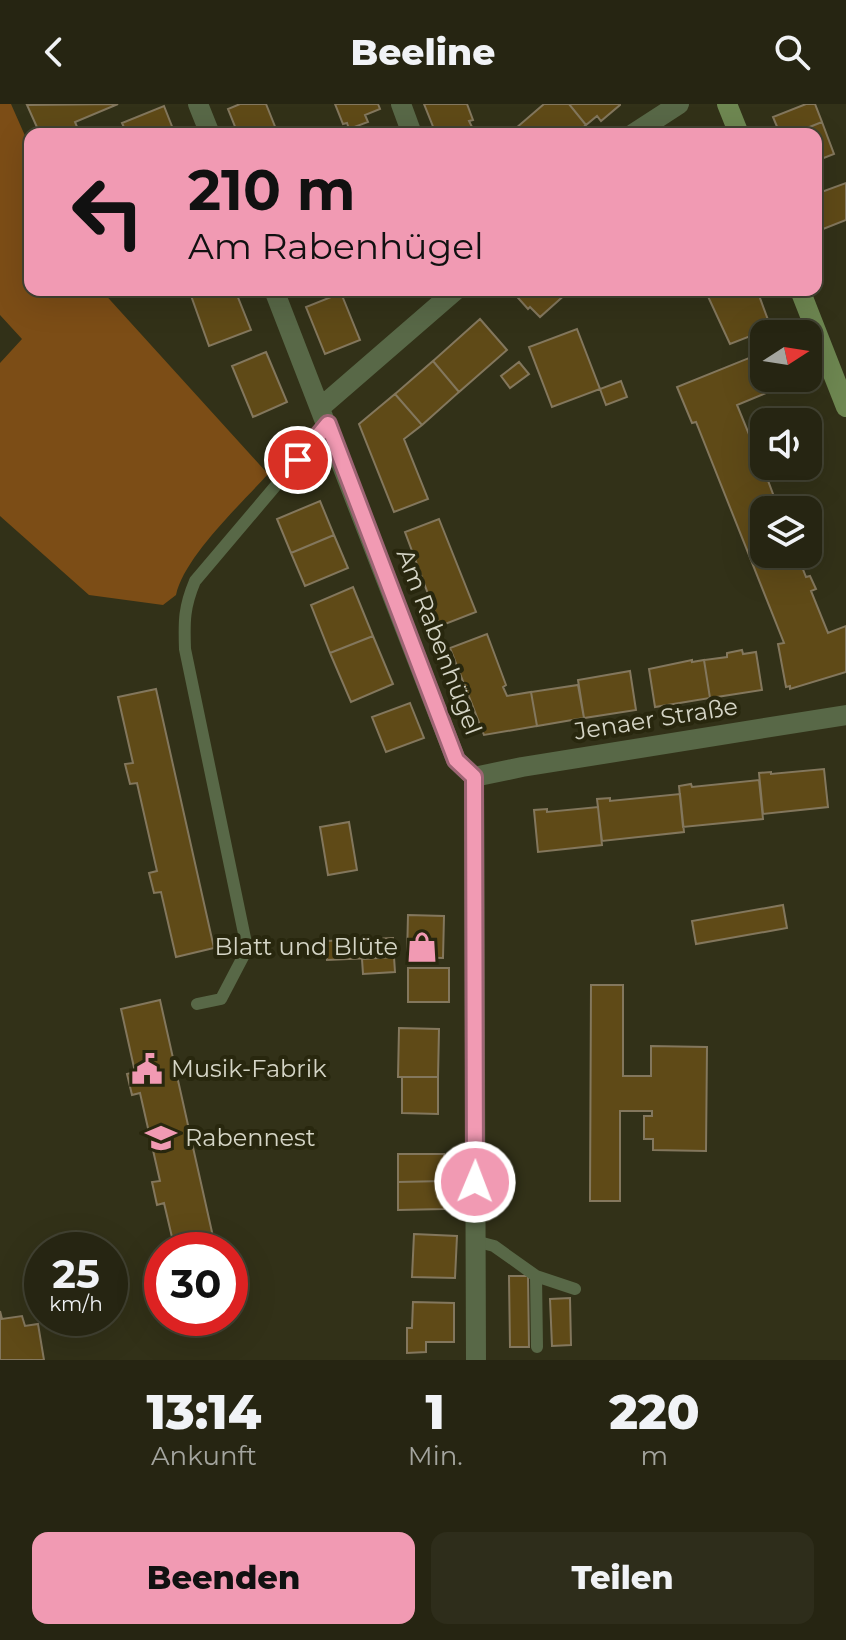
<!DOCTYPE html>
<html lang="de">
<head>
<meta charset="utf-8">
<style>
  :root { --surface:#262512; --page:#2e2d1b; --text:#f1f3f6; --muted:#a4a59f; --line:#424232; --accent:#f19ab3 }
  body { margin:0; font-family:Montserrat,sans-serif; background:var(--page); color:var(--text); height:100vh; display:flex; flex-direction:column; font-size:30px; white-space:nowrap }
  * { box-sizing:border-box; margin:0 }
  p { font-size:26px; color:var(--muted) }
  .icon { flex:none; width:44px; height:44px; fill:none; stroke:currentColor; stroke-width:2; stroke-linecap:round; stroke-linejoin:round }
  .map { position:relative; height:1256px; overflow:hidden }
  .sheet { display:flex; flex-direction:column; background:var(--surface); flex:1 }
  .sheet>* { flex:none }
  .banner { position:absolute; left:24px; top:24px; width:798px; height:168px; border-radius:16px; box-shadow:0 8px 32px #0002,0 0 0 2px var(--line); background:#f19ab3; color:#111; overflow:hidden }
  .needle { width:52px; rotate:78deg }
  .fabs { position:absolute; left:750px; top:216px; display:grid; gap:16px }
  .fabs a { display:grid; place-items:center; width:72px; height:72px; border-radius:16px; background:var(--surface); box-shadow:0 8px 32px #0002,0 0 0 2px var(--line); font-size:40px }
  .speed { position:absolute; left:24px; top:1128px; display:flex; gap:16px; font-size:40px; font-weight:700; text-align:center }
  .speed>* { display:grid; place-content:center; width:104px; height:104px; border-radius:50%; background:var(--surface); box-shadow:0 8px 32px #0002,0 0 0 2px var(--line); line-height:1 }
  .speed small { font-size:20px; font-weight:400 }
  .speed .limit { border:12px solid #d22; background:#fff; color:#111 }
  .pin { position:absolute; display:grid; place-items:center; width:68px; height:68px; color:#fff; margin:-34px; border:4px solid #fff; border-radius:50%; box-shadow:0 2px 8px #0007 }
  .me { position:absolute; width:88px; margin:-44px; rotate:1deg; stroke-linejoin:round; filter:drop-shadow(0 0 6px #0008) }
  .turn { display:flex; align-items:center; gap:28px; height:168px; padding:0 32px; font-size:36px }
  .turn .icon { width:104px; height:104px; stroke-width:2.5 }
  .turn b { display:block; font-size:56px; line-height:68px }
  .eta { display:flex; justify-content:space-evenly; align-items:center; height:136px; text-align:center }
  .eta b { font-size:48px; font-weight:800; line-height:56px }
  .button { display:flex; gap:16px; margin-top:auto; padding:16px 32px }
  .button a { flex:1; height:92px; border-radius:16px; background:var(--accent); color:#111; font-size:32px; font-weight:800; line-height:92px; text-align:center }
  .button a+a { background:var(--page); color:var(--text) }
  header { display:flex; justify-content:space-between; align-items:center; height:104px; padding:0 32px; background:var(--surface); font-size:36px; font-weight:800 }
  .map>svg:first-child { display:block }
  .green { fill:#7c4d16 }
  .building { fill:#5f4a17; stroke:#83775d; stroke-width:2 }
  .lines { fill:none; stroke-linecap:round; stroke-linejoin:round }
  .lane { stroke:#586847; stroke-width:12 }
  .street { stroke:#586847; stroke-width:20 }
  .secondary { stroke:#6e8751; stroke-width:20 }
  .route-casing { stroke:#9d6474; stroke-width:20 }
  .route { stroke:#f19ab3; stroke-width:14 }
  .labels { text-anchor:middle; stroke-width:8; stroke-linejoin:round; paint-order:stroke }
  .street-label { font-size:24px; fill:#d5d5c6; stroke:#28270e }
  .poi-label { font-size:24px; fill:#d5d5c6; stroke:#28270e; text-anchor:start }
</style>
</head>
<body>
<header><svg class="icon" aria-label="back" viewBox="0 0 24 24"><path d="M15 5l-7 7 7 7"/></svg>Beeline<svg class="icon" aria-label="search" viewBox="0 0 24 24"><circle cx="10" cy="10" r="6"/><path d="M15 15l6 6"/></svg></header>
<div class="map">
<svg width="846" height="1256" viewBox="0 0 846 1256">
  <rect width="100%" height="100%" fill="#323118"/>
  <path class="green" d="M0 0H11L30 43V186H101L268 370C241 400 184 453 176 491L163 501 89 491 0 412V259L22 235 0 211Z"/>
  <path class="building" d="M118 0 75 18 80 30H40L27 1Z
    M240 0H266L278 30H238L228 5Z
    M335 0H378L380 5 365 11 368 18 349 25 347 19 343 20Z
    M424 0H467L473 16 469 17 472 23 453 30 449 25 436 30Z
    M544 0H569L586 21 575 30H521L516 24Z
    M569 0H620V1L601 17 597 12 586 21Z
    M806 0H815L822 18 792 30H780L773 13Z
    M164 2 175 30H127L122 19Z
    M822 18 834 50 816 57V30H792Z
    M846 79V116L818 127 816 90Z
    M189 186H235L251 226 209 242Z
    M511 186H567L568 188 540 213 530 203 528 205Z
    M705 186H757L771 224 730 240Z
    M341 189 360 236 325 250 306 203Z
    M480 215 507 246 459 288 433 257Z
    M577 225 600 285 552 303 529 243Z
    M266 248 287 298 253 313 232 262Z
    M764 248V274L798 276 737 301 755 345 759 343 764 356 761 358 779 406H764V450H797L806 473 810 472 816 485 811 487 828 529 846 522V568L790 585V582L786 583 778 540 784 539 696 318 692 319 677 283Z
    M433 257 459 288 422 321 395 290Z
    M519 258 529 270 510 284 501 272Z
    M621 277 627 293 606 301 600 285Z
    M395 290 422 321 404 335 428 395 394 408 359 320Z
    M320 397 334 431 291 449 277 415Z
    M439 415 476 508 440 522 405 428Z
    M334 431 348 464 305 482 291 449Z
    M353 483 373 532 330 549 311 501Z
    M487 530 506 581 503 583 507 592 531 588 537 622 484 631 450 544Z
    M373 532 393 580 351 598 330 549Z
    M742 546 743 550 756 548 762 586 710 594 704 556 727 553V549Z
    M692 556V558L704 556 710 594 655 603 649 565Z
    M630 567 636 606 584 614 578 576Z
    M578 581 584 614 537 622 531 588Z
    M156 585 214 844 176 853 161 788 154 789 149 769 157 767 137 679 130 680 125 660 133 659 118 593Z
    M410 599 424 634 386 648 372 613Z
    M824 665 828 703 763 710 759 669 771 668V670Z
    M759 676 763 715 683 723 679 682 691 680 692 683Z
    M680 690 684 728 602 737 597 695 610 694V697Z
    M598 703 602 741 538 748 534 706 547 705V708Z
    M349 718 357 766 328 771 320 723Z
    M783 801 787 824 696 840 692 817Z
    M408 811 444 812 443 854 407 853Z
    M393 834 394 853 327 856 326 837Z
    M394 853 395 868 363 870 362 855Z
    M408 864H449V898H408Z
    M591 881H623V972H651V942L707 943 706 1047 653 1046V1035H644V1012H652V1007H620V1097H590Z
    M160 896 216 1146H175L164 1099 157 1101 152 1078 160 1077 140 989 132 991 127 970 135 968 121 905Z
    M399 924 439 925 438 973H398Z
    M402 973H438V1010L402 1009Z
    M398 1050H444V1077L398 1078Z
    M444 1077V1105L398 1106V1078Z
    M414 1130 457 1132 455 1174 412 1173Z
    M509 1172H528L529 1243H510Z
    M570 1194 571 1241 552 1242 550 1195Z
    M413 1198 454 1199V1238H426V1248L407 1249V1224H412Z
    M0 1207 2 1215 22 1212 25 1222 38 1220 44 1256H0Z"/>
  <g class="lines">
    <path class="lane" d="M197 900 221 895 244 851 246 839 185 545C184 517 184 503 195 477L328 320
      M475 1137 494 1142 536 1172 575 1185
      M536 1172 537 1243"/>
    <path class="street" d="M198 0 210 30
      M401 0 412 30
      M633 30 679 0
      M274 186 456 656 474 673 476 1256
      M321 303 456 186
      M474 673 522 663 846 611"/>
    <path class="secondary" d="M727 0 739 30
      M800 186 846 303"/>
  </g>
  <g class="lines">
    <defs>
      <path id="route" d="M298 356 328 320 456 656 474 673 475 1078"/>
    </defs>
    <use href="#route" class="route-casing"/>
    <use href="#route" class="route"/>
  </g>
  <defs>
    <symbol id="shop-bare" viewBox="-9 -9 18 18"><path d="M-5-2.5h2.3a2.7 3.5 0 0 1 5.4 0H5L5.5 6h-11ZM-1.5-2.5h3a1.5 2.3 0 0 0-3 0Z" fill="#f19ab3" stroke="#28270e" stroke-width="2.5" paint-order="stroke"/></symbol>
    <symbol id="civic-bare" viewBox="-9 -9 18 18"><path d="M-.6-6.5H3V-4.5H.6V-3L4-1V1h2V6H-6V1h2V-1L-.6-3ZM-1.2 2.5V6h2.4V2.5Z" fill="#f19ab3" stroke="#28270e" stroke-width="2.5" paint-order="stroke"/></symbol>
    <symbol id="school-bare" viewBox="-9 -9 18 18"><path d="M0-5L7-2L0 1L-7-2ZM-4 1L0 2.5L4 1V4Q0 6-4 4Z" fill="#f19ab3" stroke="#28270e" stroke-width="2.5" paint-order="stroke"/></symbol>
  </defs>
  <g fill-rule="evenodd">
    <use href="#shop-bare" x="400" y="821" width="44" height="44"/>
    <use href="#civic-bare" x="125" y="943" width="44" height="44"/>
    <use href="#school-bare" x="139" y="1012" width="44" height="44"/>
  </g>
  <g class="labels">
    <g class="street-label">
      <text transform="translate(439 538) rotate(69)" y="8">Am Rabenhügel</text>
      <text transform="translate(656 615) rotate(-9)" y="8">Jenaer Straße</text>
    </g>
    <g class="poi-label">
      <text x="398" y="851" text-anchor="end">Blatt und Blüte</text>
      <text x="171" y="973">Musik-Fabrik</text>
      <text x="185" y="1042">Rabennest</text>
    </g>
  </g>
</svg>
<div class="fabs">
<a><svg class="needle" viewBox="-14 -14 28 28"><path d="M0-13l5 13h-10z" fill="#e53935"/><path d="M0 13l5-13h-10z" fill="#a4a59f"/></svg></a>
<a><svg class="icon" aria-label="sound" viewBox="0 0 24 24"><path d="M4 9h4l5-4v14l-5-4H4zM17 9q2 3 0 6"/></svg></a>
<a><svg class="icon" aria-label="layers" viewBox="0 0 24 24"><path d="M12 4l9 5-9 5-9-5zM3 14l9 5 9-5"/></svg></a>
</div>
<div class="speed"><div>25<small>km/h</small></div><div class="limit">30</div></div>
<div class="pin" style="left:298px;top:356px;background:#d93025"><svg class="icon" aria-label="arrive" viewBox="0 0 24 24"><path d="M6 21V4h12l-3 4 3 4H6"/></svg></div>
<svg class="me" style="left:475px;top:1078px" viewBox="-20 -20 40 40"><circle r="17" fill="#f19ab3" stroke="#fff" stroke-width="3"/><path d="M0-11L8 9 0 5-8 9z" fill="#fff"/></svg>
<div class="banner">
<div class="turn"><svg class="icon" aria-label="left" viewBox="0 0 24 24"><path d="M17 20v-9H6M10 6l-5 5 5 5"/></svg><div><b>210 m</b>Am Rabenhügel</div></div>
</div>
</div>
<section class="sheet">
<div class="eta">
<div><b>13:14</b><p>Ankunft</p></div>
<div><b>1</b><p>Min.</p></div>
<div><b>220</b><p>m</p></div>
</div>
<div class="button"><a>Beenden</a><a>Teilen</a></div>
</section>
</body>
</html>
